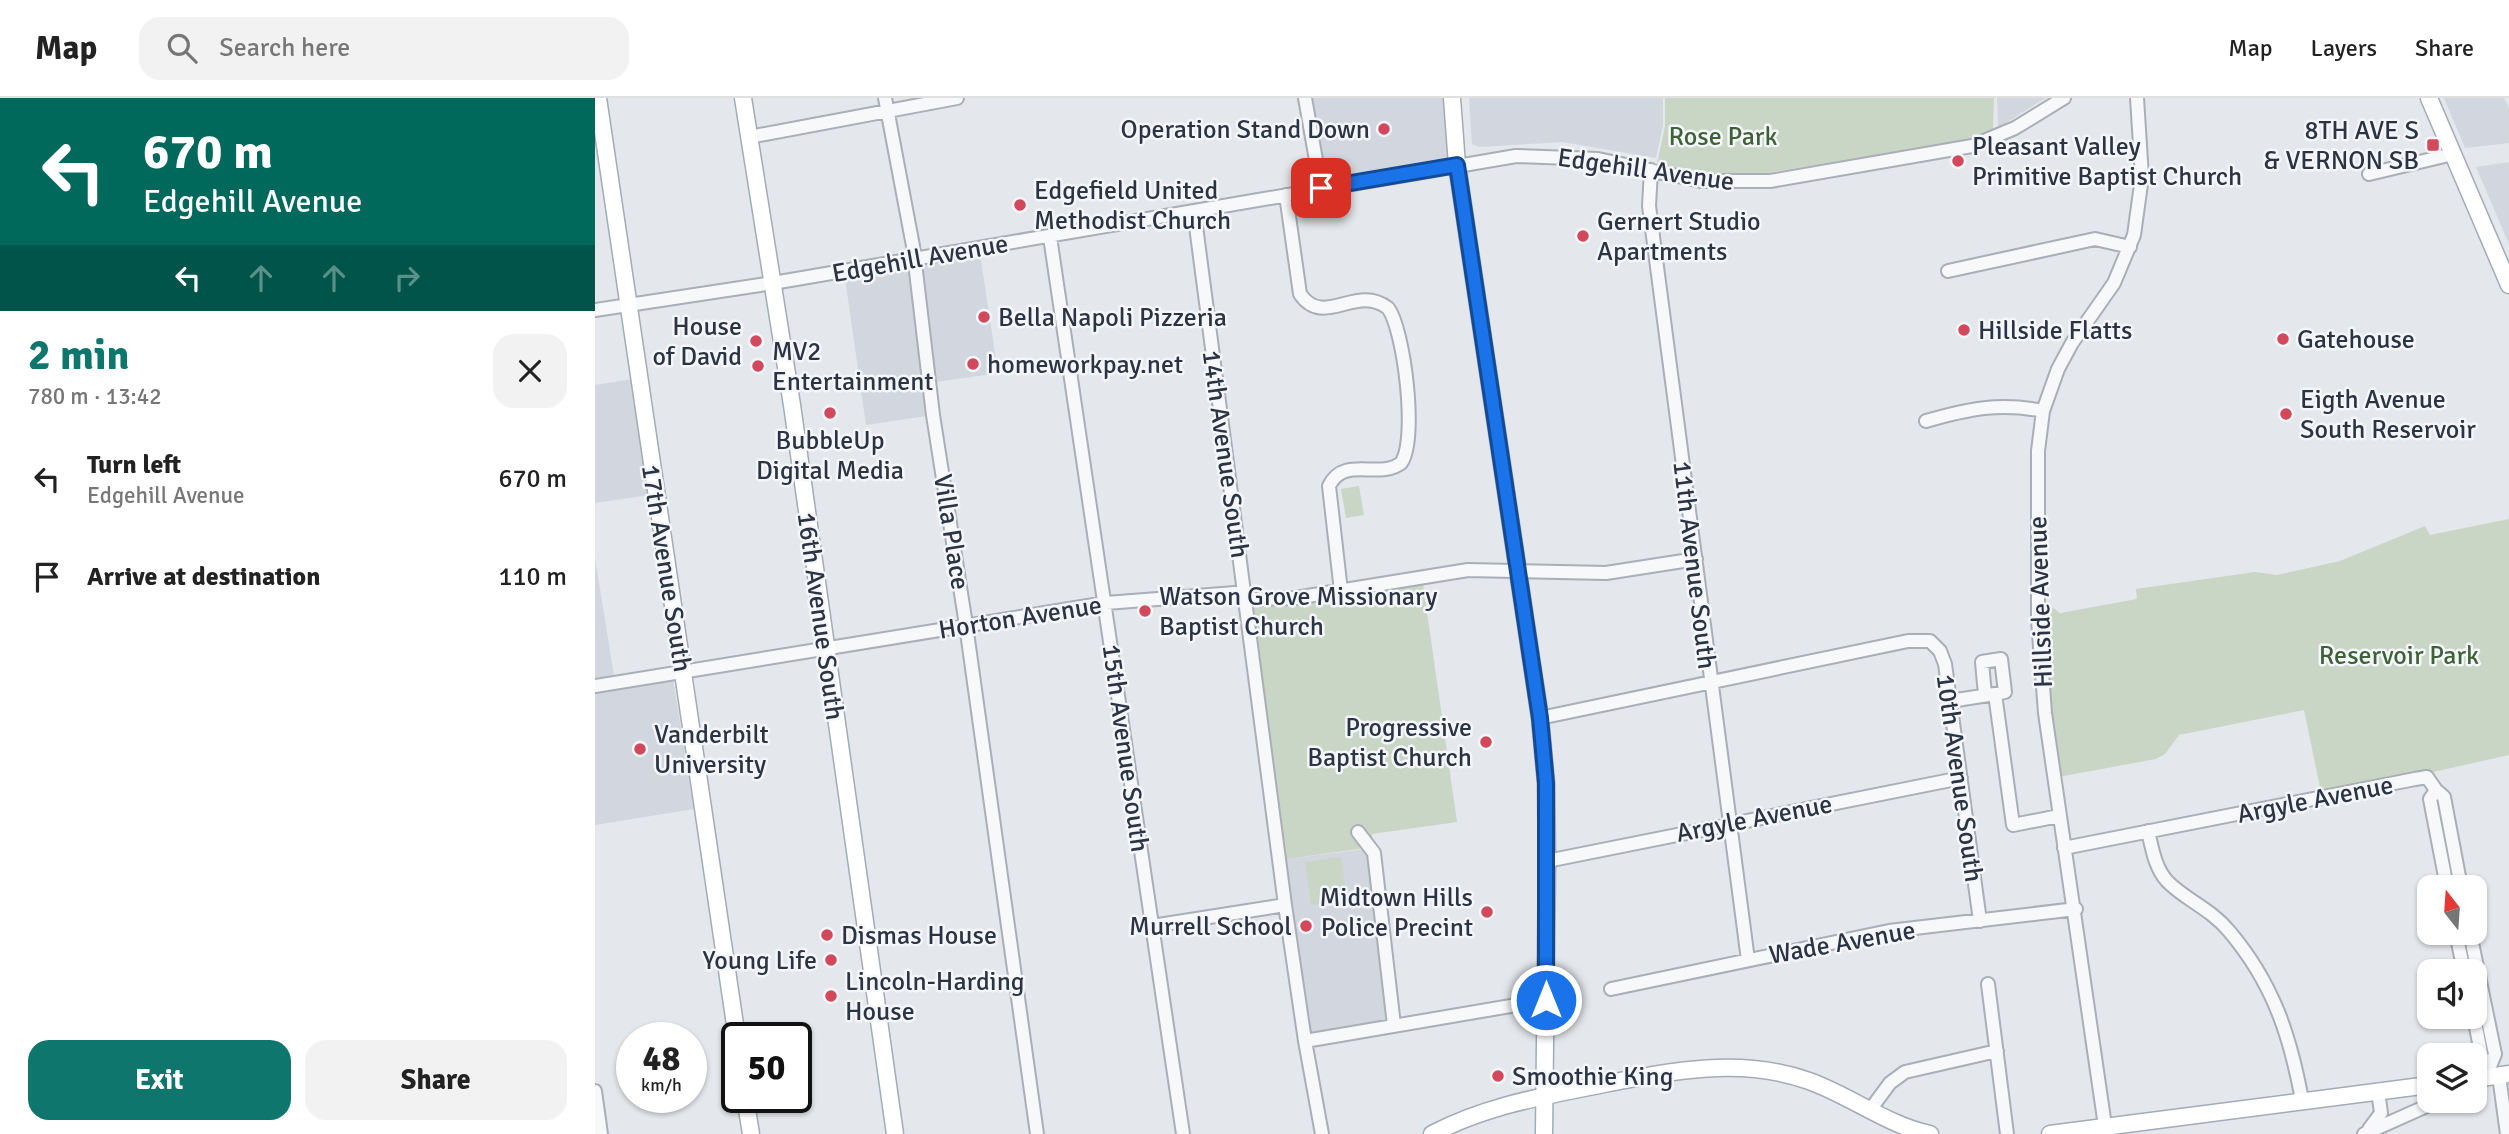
<!DOCTYPE html>
<html lang="en">
<head>
<meta charset="utf-8">
<style>
  :root { --surface:#fff; --page:#f2f2f2; --text:#222; --muted:#767676; --line:#e0e0e0; --accent:#0f766e }
  body { margin:0; font-family:Signika,sans-serif; background:var(--page); color:var(--text); height:100vh; display:flex; flex-direction:column; font-size:26px; white-space:nowrap }
  * { box-sizing:border-box; margin:0 }
  p { font-size:23px; color:var(--muted) }
  .icon { flex:none; width:38px; height:38px; fill:none; stroke:currentColor; stroke-width:2; stroke-linecap:round; stroke-linejoin:round }
  .map { position:relative; flex:1; overflow:hidden }
  .panel { display:flex; flex-direction:column; background:var(--surface); width:595px }
  .panel>* { flex:none }
  .top-card { background:#00695c; color:#fff; overflow:hidden }
  .needle { width:46px; rotate:343deg }
  .controls { position:absolute; left:1822px; top:777px; display:grid; gap:14px }
  .controls a { display:grid; place-items:center; width:70px; height:70px; border-radius:14px; background:var(--surface); box-shadow:0 2px 5px #0004; font-size:35px }
  .speed { position:absolute; left:21px; top:924px; display:flex; gap:14px; font-size:35px; font-weight:700; text-align:center }
  .speed>* { display:grid; place-content:center; width:91px; height:91px; border-radius:50%; background:var(--surface); box-shadow:0 2px 5px #0004; line-height:1 }
  .speed small { font-size:18px; font-weight:400 }
  .speed .limit { border:4px solid #111; border-radius:10px; background:#fff; color:#111 }
  .pin { position:absolute; display:grid; place-items:center; width:60px; height:60px; color:#fff; margin:-30px; border-radius:14px; box-shadow:0 4px 10px #0006 }
  .me { position:absolute; width:77px; margin:-38px; rotate:0deg; stroke-linejoin:round; filter:drop-shadow(0 0 5px #0008) }
  .turn { display:flex; align-items:center; gap:24px; height:147px; padding:0 28px; font-size:32px }
  .turn .icon { width:91px; height:91px; stroke-width:2.5 }
  .turn b { display:block; font-size:49px; line-height:60px }
  .lanes { display:flex; align-items:center; height:66px; padding:0 28px; background:#0003; justify-content:center; gap:35px; direction:ltr }
  .lanes .off { opacity:.35 }
  .round { display:grid; place-items:center; flex:none; width:74px; height:74px; border-radius:21px; background:var(--page) }
  .summary { display:flex; align-items:center; justify-content:space-between; height:119px; padding:0 28px }
  h1 { font-size:42px; font-weight:700; line-height:52px; color:var(--accent) }
  .cta { display:flex; gap:14px; margin-top:auto; padding:14px 28px }
  .cta a { flex:1; height:80px; border-radius:21px; background:var(--accent); color:#fff; font-size:28px; font-weight:700; line-height:80px; text-align:center }
  .cta a+a { background:var(--page); color:var(--text) }
  ul { padding:0; list-style:none }
  li { display:flex; align-items:center; gap:21px; height:98px; padding:0 28px }
  li div { flex:1 }
  li b { display:block; font-size:26px }
  li em { font-style:normal }
  header { display:flex; align-items:center; gap:42px; box-sizing:border-box; height:98px; padding:0 35px; background:var(--surface); border-bottom:2px solid var(--line) }
  header strong { font-size:33px }
  nav { display:flex; gap:38px; margin-inline-start:auto; font-size:24px }
  .search { width:490px; height:63px; background:var(--page); display:flex; align-items:center; gap:18px; box-sizing:border-box; padding:0 24px; border-radius:21px; color:var(--muted); font-size:26px }
  main { display:flex; flex:1; min-height:0 }
  .map>svg:first-child { display:block }
  .built { fill:#d2d6de }
  .green { fill:#c9d6c5 }
  .lines { fill:none; stroke-linecap:round; stroke-linejoin:round }
  .minor-casing { stroke:#a9aeb7; stroke-width:16 }
  .major-casing { stroke:#a3abb8; stroke-width:19 }
  .minor { stroke:#f7f8fa; stroke-width:12 }
  .major { stroke:#fff; stroke-width:16 }
  .route-casing { stroke:#114b97; stroke-width:18 }
  .route { stroke:#1a73e8; stroke-width:12 }
  .poi-dot { fill:#d1495b; stroke:#f4f6f9; stroke-width:2.5 }
  .labels { text-anchor:middle; stroke-width:5; stroke-linejoin:round; paint-order:stroke }
  .poi-label { font-size:26px; fill:#2b3445; stroke:#f4f6f9; text-anchor:start }
  .park-label { font-size:26px; fill:#3f6138; stroke:#f4f6f9 }
  .street-label { font-size:26px; fill:#2b3445; stroke:#f4f6f9 }
</style>
</head>
<body>
<header>
<strong>Map</strong>
<div class="search"><svg class="icon" aria-label="search" viewBox="0 0 24 24"><circle cx="10" cy="10" r="6"/><path d="M15 15l6 6"/></svg>Search here</div>
<nav><a>Map</a><a>Layers</a><a>Share</a></nav>
</header>
<main>
<section class="panel">
<div class="top-card">
<div class="turn"><svg class="icon" aria-label="left" viewBox="0 0 24 24"><path d="M17 20v-9H6M10 6l-5 5 5 5"/></svg><div><b>670 m</b>Edgehill Avenue</div></div>
<div class="lanes"><svg class="icon" aria-label="left" viewBox="0 0 24 24"><path d="M17 20v-9H6M10 6l-5 5 5 5"/></svg><svg class="icon off" aria-label="ahead" viewBox="0 0 24 24"><path d="M12 20V5M6 11l6-6 6 6"/></svg><svg class="icon off" aria-label="ahead" viewBox="0 0 24 24"><path d="M12 20V5M6 11l6-6 6 6"/></svg><svg class="icon off" aria-label="right" viewBox="0 0 24 24"><path d="M7 20v-9h11M14 6l5 5-5 5"/></svg></div>
</div>
<div class="summary"><div><h1>2 min</h1><p>780 m · 13:42</p></div><a class="round"><svg class="icon" aria-label="close" viewBox="0 0 24 24"><path d="M6 6l12 12M18 6L6 18"/></svg></a></div>
<ul>
<li><svg class="icon" aria-label="left" viewBox="0 0 24 24"><path d="M17 20v-9H6M10 6l-5 5 5 5"/></svg><div><b>Turn left</b><p>Edgehill Avenue</p></div><em>670 m</em></li>
<li><svg class="icon" aria-label="arrive" viewBox="0 0 24 24"><path d="M6 21V4h12l-3 4 3 4H6"/></svg><div><b>Arrive at destination</b></div><em>110 m</em></li>
</ul>
<div class="cta"><a>Exit</a><a>Share</a></div>
</section>
<div class="map">
<svg width="1914" height="1036" viewBox="0 0 1914 1036">
  <rect width="100%" height="100%" fill="#e4e7ec"/>
  <path class="built" d="M710 0H857L862 67 726 90Z
    M874 0H1068V27L1061 60 967 44 884 49 877 46Z
    M1402 0H1450L1403 30Z
    M1849 0H1909L1914 10V45L1870 50Z
    M1914 64V146L1881 69Z
    M384 149 403 275 334 285 338 317 271 327 249 173Z
    M44 280 61 396 0 405V287Z
    M0 460 21 590 78 581 99 711 0 727Z
    M778 750 799 927 710 943 684 762Z"/>
  <path class="green" d="M1070 0H1399L1398 32 1359 45 1171 75 1127 77 1062 66 1070 28Z
    M764 388 769 417 751 420 746 391Z
    M1914 421V657L1727 699 1709 612 1584 637 1570 656 1561 661 1458 680 1442 504 1449 503 1465 515 1542 501 1541 491 1660 474 1682 477 1745 463 1830 428 1835 437Z
    M827 479 862 724 777 736 778 749 684 762 649 498 659 501Z
    M746 759 752 802 716 807 710 764Z"/>
  <g class="lines">
    <defs>
      <path id="minor" d="M290 0 318 148 338 317 371 527 442 1036
        M710 0 726 90
        M154 39 362 0
        M1056 72 1054 108 1153 862
        M1774 76 1858 56
        M691 97 705 196C729 231 761 185 793 210 809 231 823 342 806 365 784 382 749 357 734 388L746 493
        M599 113 690 807 710 943 727 1036
        M455 139 588 1036
        M1353 173 1500 141 1535 149
        M0 212 178 185 921 58 1003 61 1106 83H1175L1377 48 1420 30 1469 0
        M1331 323C1373 311 1405 304 1448 313
        M0 588 511 505 640 495 659 501 700 500 873 472 1011 475 1101 461
        M1390 597 1387 564 1406 561 1410 594 1400 596
        M1355 603 1400 596 1418 727 1464 718
        M945 620 1313 543H1335L1345 553 1350 566 1385 823
        M1553 733C1557 750 1560 770 1572 783 1589 801 1616 811 1634 833 1678 885 1695 937 1707 1002
        M763 734 779 755 799 927
        M1469 750 1820 681 1832 679 1841 692
        M952 763 1366 680
        M1852 789 1835 701 1841 692 1849 699 1866 789
        M557 828 690 807
        M1861 835 1869 873
        M1875 835 1900 956 1896 966
        M1393 886 1412 1036
        M1016 891 1294 833 1481 811
        M1879 919 1887 960 1896 966
        M710 943 951 902
        M1904 978 1912 1036
        M0 993 6 1036
        M1275 1012 1295 985 1310 974 1402 953
        M1510 1028 1450 615 1443 522V353L1448 313 1463 271 1477 245 1519 185 1539 137 1547 79 1542 0
        M1774 1031 1786 1015 1783 993
        M1769 1036 1843 1003"/>
      <path id="major" d="M3 0 142 940
        M148 0 197 307 300 1036
        M857 0 862 67 945 620 951 685 952 763 949 1036
        M1834 0 1914 187
        M1880 981 1914 976
        M150 999 156 1036
        M837 1036C887 1010 938 1000 994 989 1066 975 1142 957 1214 983 1256 998 1292 1027 1335 1036
        M1455 1036 1834 987"/>
    </defs>
    <use href="#minor" class="minor-casing"/>
    <use href="#major" class="major-casing"/>
    <use href="#minor" class="minor"/>
    <use href="#major" class="major"/>
  </g>
  <g class="lines">
    <defs>
      <path id="route" d="M726 90 862 67 945 620 951 685V902"/>
    </defs>
    <use href="#route" class="route-casing"/>
    <use href="#route" class="route"/>
  </g>
  <g class="poi-dot">
    <circle cx="789" cy="31" r="7"/>
    <rect x="1831" y="40" width="14" height="14" rx="3.5"/>
    <circle cx="1363" cy="63" r="7"/>
    <circle cx="425" cy="107" r="7"/>
    <circle cx="988" cy="138" r="7"/>
    <circle cx="389" cy="219" r="7"/>
    <circle cx="1369" cy="232" r="7"/>
    <circle cx="1688" cy="241" r="7"/>
    <circle cx="161" cy="243" r="7"/>
    <circle cx="378" cy="266" r="7"/>
    <circle cx="163" cy="268" r="7"/>
    <circle cx="235" cy="315" r="7"/>
    <circle cx="1691" cy="316" r="7"/>
    <circle cx="550" cy="513" r="7"/>
    <circle cx="891" cy="644" r="7"/>
    <circle cx="45" cy="651" r="7"/>
    <circle cx="892" cy="814" r="7"/>
    <circle cx="711" cy="828" r="7"/>
    <circle cx="232" cy="837" r="7"/>
    <circle cx="236" cy="862" r="7"/>
    <circle cx="236" cy="898" r="7"/>
    <circle cx="903" cy="978" r="7"/>
  </g>
  <g class="labels">
    <g class="poi-label">
      <text x="775" y="40" text-anchor="end">Operation Stand Down</text>
      <text x="1824" y="41" text-anchor="end">8TH AVE S<tspan x="1824" dy="30">&amp; VERNON SB</tspan></text>
      <text x="1377" y="57">Pleasant Valley<tspan x="1377" dy="30">Primitive Baptist Church</tspan></text>
      <text x="439" y="101">Edgefield United<tspan x="439" dy="30">Methodist Church</tspan></text>
      <text x="1002" y="132">Gernert Studio<tspan x="1002" dy="30">Apartments</tspan></text>
      <text x="403" y="228">Bella Napoli Pizzeria</text>
      <text x="147" y="237" text-anchor="end">House<tspan x="147" dy="30">of David</tspan></text>
      <text x="1383" y="241">Hillside Flatts</text>
      <text x="1702" y="250">Gatehouse</text>
      <text x="177" y="262">MV2<tspan x="177" dy="30">Entertainment</tspan></text>
      <text x="392" y="275">homeworkpay.net</text>
      <text x="1705" y="310">Eigth Avenue<tspan x="1705" dy="30">South Reservoir</tspan></text>
      <text x="235" y="351" text-anchor="middle">BubbleUp<tspan x="235" dy="30">Digital Media</tspan></text>
      <text x="564" y="507">Watson Grove Missionary<tspan x="564" dy="30">Baptist Church</tspan></text>
      <text x="877" y="638" text-anchor="end">Progressive<tspan x="877" dy="30">Baptist Church</tspan></text>
      <text x="59" y="645">Vanderbilt<tspan x="59" dy="30">University</tspan></text>
      <text x="878" y="808" text-anchor="end">Midtown Hills<tspan x="878" dy="30">Police Precint</tspan></text>
      <text x="697" y="837" text-anchor="end">Murrell School</text>
      <text x="246" y="846">Dismas House</text>
      <text x="222" y="871" text-anchor="end">Young Life</text>
      <text x="250" y="892">Lincoln-Harding<tspan x="250" dy="30">House</tspan></text>
      <text x="917" y="987">Smoothie King</text>
    </g>
    <g class="park-label">
      <text x="1128" y="47">Rose Park</text>
      <text x="1804" y="566">Reservoir Park</text>
    </g>
    <g class="street-label">
      <text transform="translate(1051 71) rotate(8)" y="9">Edgehill Avenue</text>
      <text transform="translate(325 160) rotate(-10)" y="9">Edgehill Avenue</text>
      <text transform="translate(631 356) rotate(82)" y="9">14th Avenue South</text>
      <text transform="translate(357 434) rotate(81)" y="9">Villa Place</text>
      <text transform="translate(1100 467) rotate(83)" y="9">11th Avenue South</text>
      <text transform="translate(72 470) rotate(81)" y="9">17th Avenue South</text>
      <text transform="translate(1445 504) rotate(-92)" y="9">Hillside Avenue</text>
      <text transform="translate(226 518) rotate(82)" y="9">16th Avenue South</text>
      <text transform="translate(425 519) rotate(-9)" y="9">Horton Avenue</text>
      <text transform="translate(531 650) rotate(82)" y="9">15th Avenue South</text>
      <text transform="translate(1365 680) rotate(82)" y="9">10th Avenue South</text>
      <text transform="translate(1720 701) rotate(-11)" y="9">Argyle Avenue</text>
      <text transform="translate(1159 720) rotate(-11)" y="9">Argyle Avenue</text>
      <text transform="translate(1247 844) rotate(-10)" y="9">Wade Avenue</text>
    </g>
  </g>
</svg>
<div class="controls">
<a><svg class="needle" viewBox="-14 -14 28 28"><path d="M0-13l5 13h-10z" fill="#e53935"/><path d="M0 13l5-13h-10z" fill="#767676"/></svg></a>
<a><svg class="icon" aria-label="sound" viewBox="0 0 24 24"><path d="M4 9h4l5-4v14l-5-4H4zM17 9q2 3 0 6"/></svg></a>
<a><svg class="icon" aria-label="layers" viewBox="0 0 24 24"><path d="M12 4l9 5-9 5-9-5zM3 14l9 5 9-5"/></svg></a>
</div>
<div class="speed"><div>48<small>km/h</small></div><div class="limit">50</div></div>
<div class="pin" style="left:726px;top:90px;background:#d93025"><svg class="icon" aria-label="arrive" viewBox="0 0 24 24"><path d="M6 21V4h12l-3 4 3 4H6"/></svg></div>
<svg class="me" style="left:951px;top:902px" viewBox="-20 -20 40 40"><circle r="17" fill="#1a73e8" stroke="#fff" stroke-width="3"/><path d="M0-11L8 9 0 5-8 9z" fill="#fff"/></svg>
</div>
</main>
</body>
</html>
